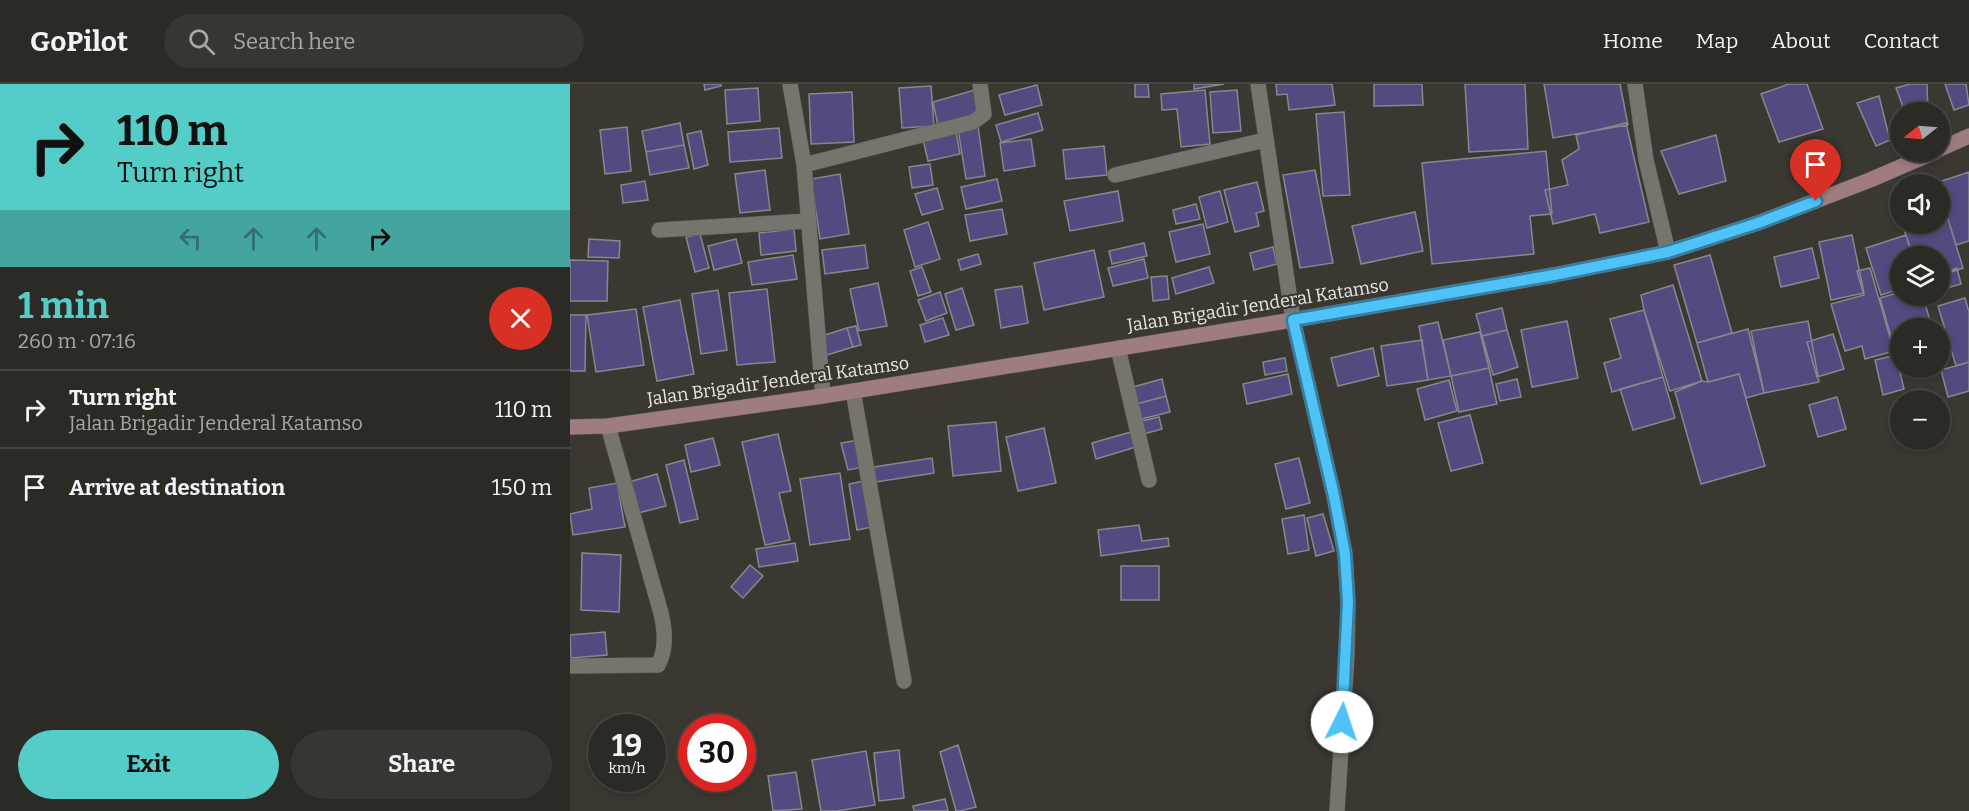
<!DOCTYPE html>
<html lang="en">
<head>
<meta charset="utf-8">
<style>
  :root { --surface:#2c2a25; --page:#383632; --text:#f1f3f6; --muted:#a6a7a7; --line:#484642; --accent:#54cdc8 }
  body { margin:0; font-family:Bitter,serif; background:var(--page); color:var(--text); height:100vh; display:flex; flex-direction:column; font-size:22px; white-space:nowrap }
  * { box-sizing:border-box; margin:0 }
  p { font-size:20px; color:var(--muted) }
  .icon { flex:none; width:33px; height:33px; fill:none; stroke:currentColor; stroke-width:2; stroke-linecap:round; stroke-linejoin:round }
  .map { position:relative; flex:1; overflow:hidden }
  .sheet { display:flex; flex-direction:column; background:var(--surface); width:570px }
  .sheet>* { flex:none }
  .top-card { background:#54cdc8; color:#111; overflow:hidden }
  .needle { width:39px; rotate:253deg }
  .tools { position:absolute; left:1320px; top:18px; display:grid; gap:12px }
  .tools a { display:grid; place-items:center; width:60px; height:60px; border-radius:50%; background:var(--surface); box-shadow:0 3px 9px #0003,0 0 0 2px var(--line); font-size:30px }
  .speed { position:absolute; left:18px; top:630px; display:flex; gap:12px; font-size:30px; font-weight:700; text-align:center }
  .speed>* { display:grid; place-content:center; width:78px; height:78px; border-radius:50%; background:var(--surface); box-shadow:0 3px 9px #0003,0 0 0 2px var(--line); line-height:1 }
  .speed small { font-size:15px; font-weight:400 }
  .speed .limit { border:9px solid #d22; background:#fff; color:#111 }
  .pin { position:absolute; display:grid; place-items:center; width:51px; height:51px; color:#fff; margin:-62px -26px; border-radius:50% 50% 50% 0; rotate:-45deg; box-shadow:0 0 6px #0007 }
  .pin .icon { rotate:45deg }
  .me { position:absolute; width:66px; margin:-33px; rotate:4deg; stroke-linejoin:round; filter:drop-shadow(0 0 4px #0008) }
  .turn { display:flex; align-items:center; gap:21px; height:126px; padding:0 18px; font-size:27px }
  .turn .icon { width:78px; height:78px; stroke-width:2.5 }
  .turn b { display:block; font-size:42px; line-height:51px }
  .lanes { display:flex; align-items:center; height:57px; padding:0 18px; background:#0003; justify-content:center; gap:30px; direction:ltr }
  .lanes .off { opacity:.35 }
  .round { display:grid; place-items:center; flex:none; width:63px; height:63px; border-radius:32px; background:var(--page) }
  .headline { display:flex; align-items:center; justify-content:space-between; height:102px; padding:0 18px }
  h1 { font-size:36px; font-weight:700; line-height:45px; color:var(--accent) }
  .cta { display:flex; gap:12px; margin-top:auto; padding:12px 18px }
  .cta a { flex:1; height:69px; border-radius:36px; background:var(--accent); color:#111; font-size:24px; font-weight:700; line-height:69px; text-align:center }
  .cta a+a { background:var(--page); color:var(--text) }
  ul { padding:0; list-style:none }
  li { display:flex; align-items:center; gap:18px; height:78px; padding:0 18px; border-top:2px solid var(--line) }
  li div { flex:1 }
  li b { display:block; font-size:22px }
  li em { font-style:normal }
  header { display:flex; align-items:center; gap:36px; box-sizing:border-box; height:84px; padding:0 30px; background:var(--surface); border-bottom:2px solid var(--line) }
  header strong { font-size:28px }
  nav { display:flex; gap:33px; margin-inline-start:auto; font-size:21px }
  .search { width:420px; height:54px; background:var(--page); display:flex; align-items:center; gap:15px; box-sizing:border-box; padding:0 21px; border-radius:33px; color:var(--muted); font-size:22px }
  main { display:flex; flex:1; min-height:0 }
  .map>svg:first-child { display:block }
  .building { fill:#534a80; stroke:#88878e; stroke-width:1.5 }
  .lines { fill:none; stroke-linecap:round; stroke-linejoin:round }
  .minor-casing { stroke:#595752; stroke-width:16 }
  .secondary-casing { stroke:#595752; stroke-width:16 }
  .minor { stroke:#77746d; stroke-width:15 }
  .secondary { stroke:#9e7c80; stroke-width:15 }
  .route-casing { stroke:#337fa1; stroke-width:15 }
  .route { stroke:#4fc3f7; stroke-width:10 }
  .labels { text-anchor:middle; stroke-width:4.5; stroke-linejoin:round; paint-order:stroke }
  .street-label { font-size:18px; fill:#e8e7e3; stroke:#3a3831 }
</style>
</head>
<body>
<header>
<strong>GoPilot</strong>
<div class="search"><svg class="icon" aria-label="search" viewBox="0 0 24 24"><circle cx="10" cy="10" r="6"/><path d="M15 15l6 6"/></svg>Search here</div>
<nav><a>Home</a><a>Map</a><a>About</a><a>Contact</a></nav>
</header>
<main>
<section class="sheet">
<div class="top-card">
<div class="turn"><svg class="icon" aria-label="right" viewBox="0 0 24 24"><path d="M7 20v-9h11M14 6l5 5-5 5"/></svg><div><b>110 m</b>Turn right</div></div>
<div class="lanes"><svg class="icon off" aria-label="left" viewBox="0 0 24 24"><path d="M17 20v-9H6M10 6l-5 5 5 5"/></svg><svg class="icon off" aria-label="ahead" viewBox="0 0 24 24"><path d="M12 20V5M6 11l6-6 6 6"/></svg><svg class="icon off" aria-label="ahead" viewBox="0 0 24 24"><path d="M12 20V5M6 11l6-6 6 6"/></svg><svg class="icon" aria-label="right" viewBox="0 0 24 24"><path d="M7 20v-9h11M14 6l5 5-5 5"/></svg></div>
</div>
<div class="headline"><div><h1>1 min</h1><p>260 m · 07:16</p></div><a class="round" style="background:#d93025;color:#fff"><svg class="icon" aria-label="close" viewBox="0 0 24 24"><path d="M6 6l12 12M18 6L6 18"/></svg></a></div>
<ul>
<li><svg class="icon" aria-label="right" viewBox="0 0 24 24"><path d="M7 20v-9h11M14 6l5 5-5 5"/></svg><div><b>Turn right</b><p>Jalan Brigadir Jenderal Katamso</p></div><em>110 m</em></li>
<li><svg class="icon" aria-label="arrive" viewBox="0 0 24 24"><path d="M6 21V4h12l-3 4 3 4H6"/></svg><div><b>Arrive at destination</b></div><em>150 m</em></li>
</ul>
<div class="cta"><a>Exit</a><a>Share</a></div>
</section>
<div class="map">
<svg width="1399" height="727" viewBox="0 0 1399 727">
  <rect width="100%" height="100%" fill="#3a3831"/>
  <path class="building" d="M134 0H151V2L135 6Z
    M565 0H578L579 13H565Z
    M624 0H654L624 5Z
    M706 0H762L765 21 719 26 717 10 707 11Z
    M804 0H852L853 21 804 22Z
    M895 0H955L958 65 899 68Z
    M974 0H1050L1058 41 983 54Z
    M1219 0H1237L1253 45 1209 58 1191 10Z
    M1340 0H1357L1358 28H1335L1326 4Z
    M1375 0H1396L1399 21 1384 26Z
    M467 1 472 21 435 31 429 11Z
    M361 2 364 42 332 44 329 4Z
    M188 4 190 37 157 40 155 6Z
    M405 6 411 30 368 42 363 18Z
    M635 6 640 60 611 63 607 25 592 26 591 10Z
    M667 6 671 47 643 49 640 8Z
    M282 8 284 58 241 60 239 10Z
    M1309 12 1320 56 1306 62 1287 19Z
    M774 28 780 111 753 112 746 30Z
    M468 29 473 46 431 58 426 41Z
    M110 39 114 61 76 68 72 47Z
    M1056 39 1079 138 1030 149 1025 130 983 140 975 106 998 101 992 76 1009 65 1006 51Z
    M408 42 415 92 396 95 388 45Z
    M57 43 61 87 35 90 30 46Z
    M209 44 212 74 160 78 158 48Z
    M131 47 138 81 124 85 117 50Z
    M386 48 390 70 358 77 353 55Z
    M1146 51 1156 97 1109 110 1091 67Z
    M461 55 465 82 434 87 430 59Z
    M114 61 119 84 80 91 76 68Z
    M534 62 537 91 496 95 493 66Z
    M976 67 982 130 960 132 964 170 862 180 852 79Z
    M360 80 363 101 342 104 339 83Z
    M195 86 200 126 170 129 165 90Z
    M745 86 763 179 730 184 713 91Z
    M1399 88V157L1386 161 1370 109V100L1366 99Z
    M270 90 279 150 250 155 241 95Z
    M427 95 432 117 396 125 391 103Z
    M75 97 78 116 53 119 51 101Z
    M687 98 694 127 686 129 689 142 665 148 654 106Z
    M367 104 373 125 352 131 345 110Z
    M548 107 553 137 500 147 494 117Z
    M650 107 658 138 637 144 629 113Z
    M1370 109 1393 184 1370 192V172H1343L1332 140H1370Z
    M1330 110V129L1329 130 1324 112Z
    M626 120 630 135 606 140 603 126Z
    M432 125 437 150 400 157 395 131Z
    M845 128 853 167 791 180 782 142Z
    M358 138 370 175 345 183 334 146Z
    M633 140 640 170 606 178 599 148Z
    M224 145 226 167 191 171 189 149Z
    M130 150 139 184 125 188 116 153Z
    M1282 151 1294 209 1261 216 1249 158Z
    M1336 151 1343 172H1330V205L1311 211 1296 164Z
    M19 155 50 157 49 174 18 173Z
    M166 155 172 179 144 186 138 162Z
    M574 159 577 172 542 180 539 167Z
    M295 161 298 184 255 190 252 166Z
    M703 163 707 180 684 186 680 169Z
    M1242 164 1249 194 1211 203 1204 173Z
    M524 166 534 213 474 226 464 179Z
    M408 170 411 180 391 186 388 176Z
    M223 171 227 195 182 201 178 178Z
    M1140 171 1162 249 1127 259 1104 181Z
    M574 175 578 194 543 202 538 184Z
    M0 176 38 177 37 217H0Z
    M352 183 361 208 348 212 340 187Z
    M639 183 644 199 606 210 602 194Z
    M1300 184 1324 267 1295 275 1292 262 1275 267 1261 220 1294 211 1287 187Z
    M1387 184 1391 200 1370 206V191Z
    M597 192 599 215 583 217 581 193Z
    M308 199 317 242 289 247 280 205Z
    M1103 201 1132 297 1100 307 1074 226 1071 211Z
    M452 202 458 239 431 244 425 206Z
    M392 204 404 241 386 246 375 210Z
    M197 205 205 278 167 281 159 209Z
    M148 206 157 266 131 270 122 210Z
    M370 208 377 229 356 237 348 216Z
    M1330 208V212H1353L1362 244H1330V269L1326 271 1310 214Z
    M1395 214 1399 228V278L1386 282 1368 222Z
    M110 216 124 290 87 297 73 223Z
    M932 224 937 246 912 252 906 230Z
    M66 225 74 281 26 288 17 231Z
    M1074 226 1093 293 1042 308 1034 279 1051 274 1040 235Z
    M0 231H16L15 287H0Z
    M373 234 379 251 355 258 350 241Z
    M997 237 1008 294 962 303 951 246Z
    M1238 237 1249 298 1194 309 1181 247Z
    M868 238 881 292 858 296 849 242Z
    M286 242 291 261 283 263 277 244Z
    M277 244 283 263 257 271 252 252Z
    M1178 245 1194 309 1176 314 1169 290 1138 298 1127 259Z
    M937 246 948 283 923 291 912 252Z
    M910 248 919 284 881 292 873 256Z
    M1263 250 1274 285 1247 293 1237 258Z
    M852 256 858 296 817 302 811 262Z
    M803 264 809 292 768 302 761 274Z
    M1326 271 1334 305 1313 311 1305 276Z
    M715 274 717 287 695 291 693 278Z
    M1399 278V307L1378 313 1371 286Z
    M919 284 927 320 889 328 881 292Z
    M718 290 722 310 677 320 673 300Z
    M1169 290 1195 382 1131 400 1105 308 1132 297 1138 298Z
    M1093 293 1105 334 1063 346 1050 305Z
    M592 295 596 312 563 321 559 304Z
    M947 295 951 313 930 317 926 300Z
    M879 296 887 327 855 336 847 305Z
    M596 312 600 328 567 336 563 321Z
    M1267 313 1276 345 1248 353 1239 321Z
    M900 331 913 379 881 387 868 339Z
    M589 333 592 345 570 351 567 338Z
    M426 338 431 387 383 392 378 342Z
    M474 344 486 399 448 407 436 353Z
    M561 348 566 363 526 375 522 359Z
    M208 350 221 407 209 409 220 456 195 461 172 358Z
    M143 354 150 381 121 388 115 361Z
    M288 356 294 383 278 386 271 359Z
    M362 374 364 389 306 398 304 383Z
    M729 374 740 419 716 425 705 380Z
    M114 376 128 435 110 439 96 381Z
    M270 389 280 455 240 461 230 395Z
    M87 390 96 422 68 429 59 398Z
    M294 397 302 443 287 446 279 400Z
    M47 399 55 443 3 451 0 430 22 425 19 404Z
    M753 430 764 467 746 472 737 434Z
    M734 431 739 466 718 470 712 435Z
    M569 441 572 457 598 454 599 462 531 472 528 446Z
    M225 459 228 477 189 483 186 465Z
    M12 469 51 471 49 528 11 526Z
    M180 481 193 492 173 514 161 503Z
    M551 482H589V516H551Z
    M35 548 37 571 1 574 0 551Z
    M388 661 406 723 390 727H386L370 668Z
    M329 666 334 714 309 717 304 669Z
    M296 667 305 721 267 727H251L242 676Z
    M226 688 232 725 203 727 198 692Z
    M375 715 378 727H344L343 722Z"/>
  <g class="lines">
    <defs>
      <path id="minor" d="M220 0 234 81 253 312
        M688 0 723 236 764 412 775 470 778 518 777 571 767 727
        M1065 0 1076 76 1098 168
        M234 81 403 38 414 30 410 0
        M545 91 695 56
        M89 146 238 137
        M548 264 579 396
        M283 307 334 597
        M0 582 88 581C97 565 95 546 91 529L38 342"/>
      <path id="secondary" d="M1370 65 1399 52
        M0 343 38 342 253 312 723 236 984 191 1098 168 1188 139 1300 96 1365 68"/>
    </defs>
    <use href="#minor" class="minor-casing"/>
    <use href="#secondary" class="secondary-casing"/>
    <use href="#minor" class="minor"/>
    <use href="#secondary" class="secondary"/>
  </g>
  <g class="lines">
    <defs>
      <path id="route" d="M772 638 778 518 775 470 764 412 723 236 984 191 1098 168 1188 139 1246 117"/>
    </defs>
    <use href="#route" class="route-casing"/>
    <use href="#route" class="route"/>
  </g>
  <g class="labels">
    <g class="street-label">
      <text transform="translate(688 221) rotate(-9)" y="6">Jalan Brigadir Jenderal Katamso</text>
      <text transform="translate(208 297) rotate(-8)" y="6">Jalan Brigadir Jenderal Katamso</text>
    </g>
  </g>
</svg>
<div class="tools">
<a><svg class="needle" viewBox="-14 -14 28 28"><path d="M0-13l5 13h-10z" fill="#e53935"/><path d="M0 13l5-13h-10z" fill="#a6a7a7"/></svg></a>
<a><svg class="icon" aria-label="sound" viewBox="0 0 24 24"><path d="M4 9h4l5-4v14l-5-4H4zM17 9q2 3 0 6"/></svg></a>
<a><svg class="icon" aria-label="layers" viewBox="0 0 24 24"><path d="M12 4l9 5-9 5-9-5zM3 14l9 5 9-5"/></svg></a>
<a>+</a>
<a>−</a>
</div>
<div class="speed"><div>19<small>km/h</small></div><div class="limit">30</div></div>
<div class="pin" style="left:1246px;top:117px;background:#d93025"><svg class="icon" aria-label="arrive" viewBox="0 0 24 24"><path d="M6 21V4h12l-3 4 3 4H6"/></svg></div>
<svg class="me" style="left:772px;top:638px" viewBox="-20 -20 40 40"><circle r="19" fill="#fff"/><path d="M0-13L10 11 0 6-10 11z" fill="#4fc3f7"/></svg>
</div>
</main>
</body>
</html>
